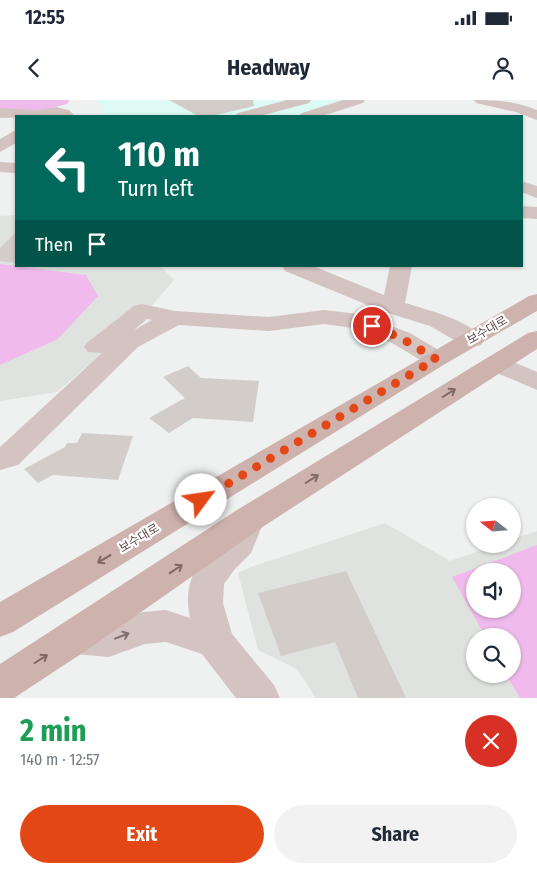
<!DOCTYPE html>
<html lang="en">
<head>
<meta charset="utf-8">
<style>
  :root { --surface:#fff; --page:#f2f2f3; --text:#1f2937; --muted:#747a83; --accent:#e34715 }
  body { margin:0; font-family:"Fira Sans Condensed","Noto Sans KR",sans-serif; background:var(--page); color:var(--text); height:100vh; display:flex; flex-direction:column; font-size:19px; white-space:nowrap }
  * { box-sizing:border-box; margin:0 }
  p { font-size:16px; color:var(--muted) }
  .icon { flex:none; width:28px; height:28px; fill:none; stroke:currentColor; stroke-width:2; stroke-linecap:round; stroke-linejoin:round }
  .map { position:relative; height:598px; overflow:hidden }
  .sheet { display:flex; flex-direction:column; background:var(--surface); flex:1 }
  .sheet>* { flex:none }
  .banner { position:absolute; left:15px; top:15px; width:508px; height:152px; border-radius:0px; box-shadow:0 1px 4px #0004; background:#00695c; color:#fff; overflow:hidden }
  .needle { width:32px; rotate:287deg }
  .fabs { position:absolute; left:466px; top:398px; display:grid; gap:10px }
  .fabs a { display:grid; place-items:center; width:55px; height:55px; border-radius:50%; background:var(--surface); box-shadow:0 1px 4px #0004; font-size:25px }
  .pin { position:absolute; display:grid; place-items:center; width:42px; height:42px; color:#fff; margin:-21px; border:2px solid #fff; border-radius:50%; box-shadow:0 1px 5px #0007 }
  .me { position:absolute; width:55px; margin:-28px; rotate:59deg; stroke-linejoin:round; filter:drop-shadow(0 0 4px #0008) }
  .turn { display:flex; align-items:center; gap:18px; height:105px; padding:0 20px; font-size:22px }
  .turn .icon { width:65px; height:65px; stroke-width:2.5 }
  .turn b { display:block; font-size:35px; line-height:42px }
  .then { display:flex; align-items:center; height:48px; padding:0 20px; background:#0003; gap:10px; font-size:19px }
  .round { display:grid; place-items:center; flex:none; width:52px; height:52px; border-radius:26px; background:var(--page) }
  .head { display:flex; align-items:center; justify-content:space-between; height:85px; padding:0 20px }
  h1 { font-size:30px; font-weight:700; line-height:38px; color:#1e9e55 }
  .button { display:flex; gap:10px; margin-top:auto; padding:10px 20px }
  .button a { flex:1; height:58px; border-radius:30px; background:var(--accent); color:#fff; font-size:20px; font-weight:700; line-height:58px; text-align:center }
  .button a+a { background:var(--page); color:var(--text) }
  .status { display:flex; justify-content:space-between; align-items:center; height:35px; padding:0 25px; background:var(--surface); direction:ltr }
  .status svg { height:14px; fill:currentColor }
  header { display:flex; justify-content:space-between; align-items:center; height:65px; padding:0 20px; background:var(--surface); font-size:22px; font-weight:700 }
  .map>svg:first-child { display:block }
  .education { fill:#e0e2e0; fill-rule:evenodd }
  .medical { fill:#ddfbf4 }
  .green { fill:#f0bbec; fill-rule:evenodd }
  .building { fill:#d3cdca }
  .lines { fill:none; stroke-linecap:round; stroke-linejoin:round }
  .minor { fill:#d3c3c1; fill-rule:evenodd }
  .major { fill:#ceb2ad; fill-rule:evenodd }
  .oneway { stroke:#7e6865 }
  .oneway2 { stroke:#806e6b }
  .route { stroke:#e34715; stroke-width:9; stroke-dasharray:0 16.2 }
  .labels { text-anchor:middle; stroke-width:4.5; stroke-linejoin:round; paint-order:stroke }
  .street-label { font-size:12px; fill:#5c4946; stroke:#fff }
</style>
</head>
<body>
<div class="status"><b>12:55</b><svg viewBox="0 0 49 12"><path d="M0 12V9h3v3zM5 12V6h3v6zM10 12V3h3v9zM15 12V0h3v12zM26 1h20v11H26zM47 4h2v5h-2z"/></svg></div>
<header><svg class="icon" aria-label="back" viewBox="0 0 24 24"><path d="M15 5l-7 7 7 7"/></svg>Headway<svg class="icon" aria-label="person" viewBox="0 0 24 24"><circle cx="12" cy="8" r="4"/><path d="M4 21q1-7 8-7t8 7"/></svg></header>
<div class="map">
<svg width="537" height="598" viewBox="0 0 537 598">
  <rect width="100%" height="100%" fill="#eef1f0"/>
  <path class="education" d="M16 115V166H160L174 180 135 225 57 292 0 301V116Z
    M385 423 450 461 500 444H512L513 439 537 431V598H316L297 569 258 550 238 473 251 467ZM475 471H512V509H475ZM475 536H512V574H475Z"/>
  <path class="medical" d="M95 0H344L293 16H104L101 5Z"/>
  <path class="green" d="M0 0H70L67 4 29 14 0 9Z
    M0 164 86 175 98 196 58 239 0 265Z
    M537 445V598H520L506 574H512V536H485L452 477ZM475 471H512V509H475Z"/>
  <path class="building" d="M169 0H253L254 6 212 16H198Z
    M16 132V163L0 161V148Z
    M188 266 201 278 259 281 253 322 193 318 169 333 149 318 185 298 163 277Z
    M82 333 133 336 118 380 53 375 38 383 24 369 65 347 67 343H77Z
    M346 471 406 598H358L335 542 281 556 258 493Z"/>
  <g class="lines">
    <path class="minor" d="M287 0H311L309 3 260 16H235L238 13Z
      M343 0H365L363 3 322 16H299L302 13Z
      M474 0C496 0 516 1 537 10V20L516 12 476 3Z
      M56 7 69 10 75 16 0 18V8L38 10Z
      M16 30V43L0 52V39Z
      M0 62 16 63V73L0 72Z
      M521 81 537 86V98L521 92Z
      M521 106 537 107V119L521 118Z
      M282 166H313L384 195 390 166H412L405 203C428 210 470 220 484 240L481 245 472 247 463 245 430 226 385 212 285 171Z
      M142 204 175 211 269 217 324 210 358 214 410 233 445 254 449 259 445 264 436 267 427 264 392 243 353 228 324 224 269 231 179 225 138 247 18 365 0 370V347L102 253 88 252 84 247 88 242 134 206ZM147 219 152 220 134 230Z
      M497 255 537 272V290L488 269 484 263 488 257Z
      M249 407 261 410 265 419 251 453 234 470 224 484 223 503 232 534 274 585 280 598H236L202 554 166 542 145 544 109 557 74 554 61 550 55 538 61 526 74 522 109 525 143 512 166 510 190 518C184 491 191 471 209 451 214 445 222 441 226 435 230 427 233 418 237 410Z"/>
    <path class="major" d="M537 194V211L445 264 13 532 0 537V502L529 196Z
      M537 231V249L261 428 87 550 14 598H0V564L237 410 528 233Z"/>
  </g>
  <defs><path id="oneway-shaft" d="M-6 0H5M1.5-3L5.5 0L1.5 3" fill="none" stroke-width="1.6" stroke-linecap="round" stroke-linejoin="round" transform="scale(1.25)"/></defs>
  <g class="oneway">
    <use href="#oneway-shaft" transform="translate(449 293) rotate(-32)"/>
    <use href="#oneway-shaft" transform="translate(312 379) rotate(-32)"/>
    <use href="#oneway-shaft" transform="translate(104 459) rotate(149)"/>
    <use href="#oneway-shaft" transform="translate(176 469) rotate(-34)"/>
    <use href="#oneway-shaft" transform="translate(41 559) rotate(-32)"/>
  </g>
  <use class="oneway2" href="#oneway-shaft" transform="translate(122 536) rotate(-21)"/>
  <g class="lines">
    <path class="route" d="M201 400 436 259 401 238 372 226"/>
  </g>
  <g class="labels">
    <g class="street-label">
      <text transform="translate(487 230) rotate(-30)" y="4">보수대로</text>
      <text transform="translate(139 438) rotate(-31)" y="4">보수대로</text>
    </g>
  </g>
</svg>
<div class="fabs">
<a><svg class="needle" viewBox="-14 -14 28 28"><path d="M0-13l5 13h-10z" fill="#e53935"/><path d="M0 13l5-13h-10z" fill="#747a83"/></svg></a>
<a><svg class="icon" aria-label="sound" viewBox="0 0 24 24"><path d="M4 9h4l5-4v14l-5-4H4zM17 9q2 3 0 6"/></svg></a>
<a><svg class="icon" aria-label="search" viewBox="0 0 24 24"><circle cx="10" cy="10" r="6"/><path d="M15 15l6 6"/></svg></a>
</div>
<div class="pin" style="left:372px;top:226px;background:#d93025"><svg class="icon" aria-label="arrive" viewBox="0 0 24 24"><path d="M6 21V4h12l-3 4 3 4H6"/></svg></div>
<svg class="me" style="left:201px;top:400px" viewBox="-20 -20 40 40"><circle r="19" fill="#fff"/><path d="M0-13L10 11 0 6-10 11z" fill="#e34715"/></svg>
<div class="banner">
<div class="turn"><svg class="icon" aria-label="left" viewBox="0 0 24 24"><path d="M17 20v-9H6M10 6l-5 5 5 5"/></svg><div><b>110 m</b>Turn left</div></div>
<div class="then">Then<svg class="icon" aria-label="arrive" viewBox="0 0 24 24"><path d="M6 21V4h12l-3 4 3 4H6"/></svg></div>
</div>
</div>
<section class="sheet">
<div class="head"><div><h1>2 min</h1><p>140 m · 12:57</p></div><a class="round" style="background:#d93025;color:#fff"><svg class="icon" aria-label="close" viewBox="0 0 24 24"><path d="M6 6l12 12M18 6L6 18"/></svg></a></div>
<div class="button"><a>Exit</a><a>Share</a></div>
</section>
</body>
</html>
